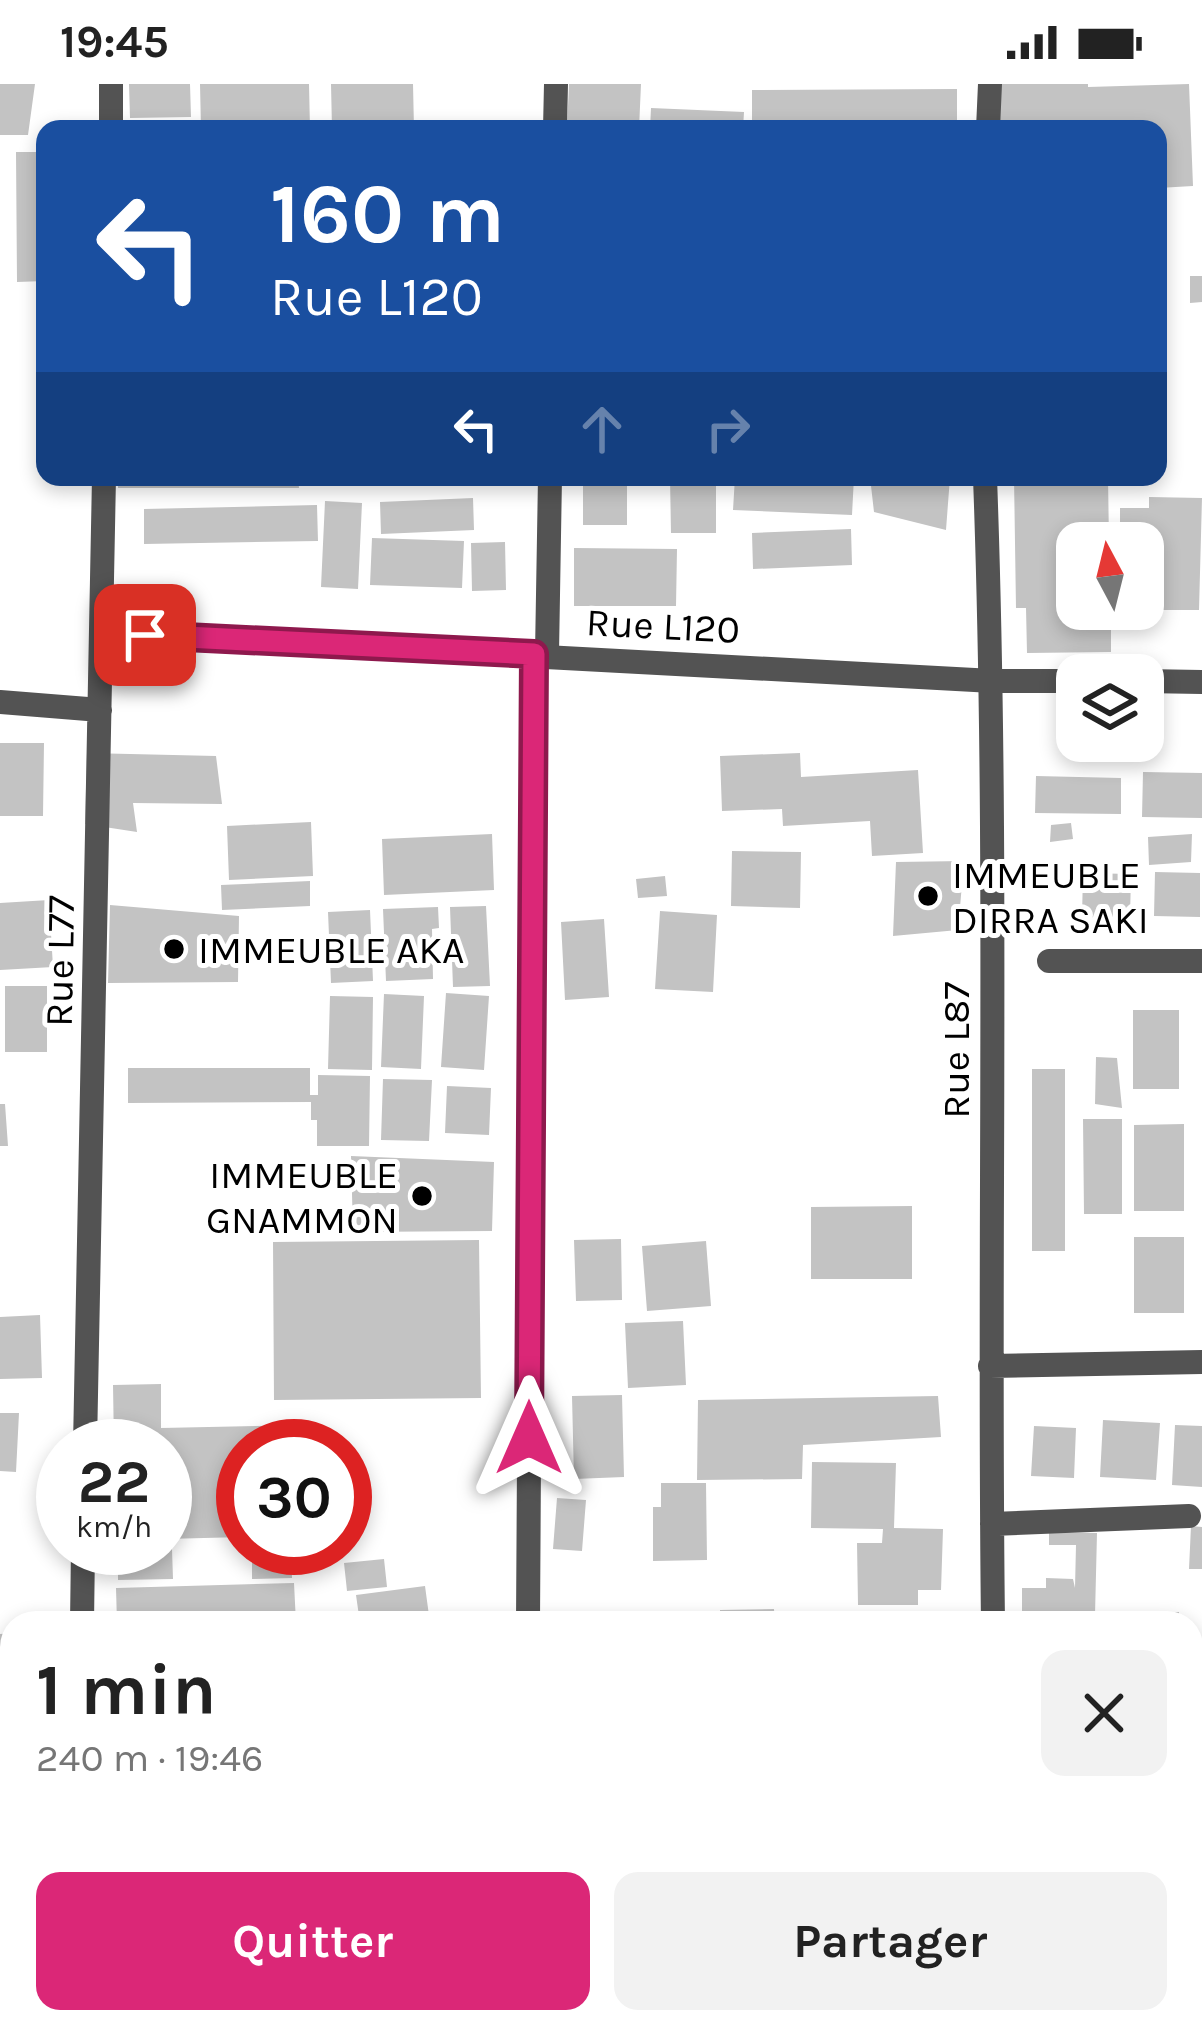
<!DOCTYPE html>
<html lang="fr">
<head>
<meta charset="utf-8">
<style>
  :root { --surface:#fff; --page:#f2f2f2; --text:#222; --muted:#767676; --accent:#db2777 }
  body { margin:0; font-family:Karla,sans-serif; background:var(--page); color:var(--text); height:100vh; display:flex; flex-direction:column; font-size:45px; white-space:nowrap }
  * { box-sizing:border-box; margin:0 }
  p { font-size:39px; color:var(--muted) }
  .icon { flex:none; width:66px; height:66px; fill:none; stroke:currentColor; stroke-width:2; stroke-linecap:round; stroke-linejoin:round }
  .map { position:relative; flex:1; overflow:hidden }
  .side { position:absolute; left:0px; top:1527px; width:1203px; height:423px; display:flex; flex-direction:column; background:var(--surface); border-radius:36px 36px 0 0; box-shadow:0 6px 18px #0003 }
  .side>* { flex:none }
  .guide { position:absolute; left:36px; top:36px; width:1131px; height:366px; border-radius:24px; box-shadow:0 6px 18px #0003; background:#1a4fa0; color:#fff; overflow:hidden }
  .needle { width:78px; rotate:353deg }
  .fabs { position:absolute; left:1056px; top:438px; display:grid; gap:24px }
  .fabs a { display:grid; place-items:center; width:108px; height:108px; border-radius:24px; background:var(--surface); box-shadow:0 6px 18px #0003; font-size:60px }
  .speed { position:absolute; left:36px; top:1335px; display:flex; gap:24px; font-size:60px; font-weight:700; text-align:center }
  .speed>* { display:grid; place-content:center; width:156px; height:156px; border-radius:50%; background:var(--surface); box-shadow:0 6px 18px #0003; line-height:1 }
  .speed small { font-size:30px; font-weight:400 }
  .speed .limit { border:18px solid #d22; background:#fff; color:#111 }
  .pin { position:absolute; display:grid; place-items:center; width:102px; height:102px; color:#fff; margin:-51px; border-radius:24px; box-shadow:0 6px 18px #0006 }
  .me { position:absolute; width:132px; margin:-66px; rotate:0deg; stroke-linejoin:round; filter:drop-shadow(0 0 9px #0008) }
  .turn { display:flex; align-items:center; gap:42px; height:252px; padding:0 36px; font-size:54px }
  .turn .icon { width:156px; height:156px; stroke-width:2.5 }
  .turn b { display:block; font-size:84px; line-height:102px }
  .lanes { display:flex; align-items:center; height:114px; padding:0 36px; background:#0003; justify-content:center; gap:60px; direction:ltr }
  .lanes .off { opacity:.35 }
  .round { display:grid; place-items:center; flex:none; width:126px; height:126px; border-radius:24px; background:var(--page) }
  .head { display:flex; align-items:center; justify-content:space-between; height:204px; padding:0 36px }
  h1 { font-size:72px; font-weight:700; line-height:90px }
  .action { display:flex; gap:24px; margin-top:auto; padding:24px 36px }
  .action a { flex:1; height:138px; border-radius:24px; background:var(--accent); color:#fff; font-size:48px; font-weight:700; line-height:138px; text-align:center }
  .action a+a { background:var(--page); color:var(--text) }
  .status { display:flex; justify-content:space-between; align-items:center; height:84px; padding:0 60px; background:var(--surface); direction:ltr }
  .status svg { height:33px; fill:currentColor }
  .map>svg:first-child { display:block }
  .green { fill:#dadada }
  .building { fill:#c3c3c3 }
  .lines { fill:none; stroke-linecap:round; stroke-linejoin:round }
  .street { stroke:#535353; stroke-width:24 }
  .route-casing { stroke:#8e194d; stroke-width:30 }
  .route { stroke:#db2777; stroke-width:21 }
  .poi-dot { fill:#000; stroke:#fff; stroke-width:4.5 }
  .labels { text-anchor:middle; stroke-width:10; stroke-linejoin:round; paint-order:stroke }
  .street-label { font-size:39px; fill:#000; stroke:#fff }
  .poi-label { font-size:39px; fill:#000; stroke:#fff; text-anchor:start }
</style>
</head>
<body>
<div class="status"><b>19:45</b><svg viewBox="0 0 49 12"><path d="M0 12V9h3v3zM5 12V6h3v6zM10 12V3h3v9zM15 12V0h3v12zM26 1h20v11H26zM47 4h2v5h-2z"/></svg></div>
<div class="map">
<svg width="1202" height="1948" viewBox="0 0 1202 1948">
  <rect width="100%" height="100%" fill="#fff"/>
  <path class="green" d="M12 1750V1938H154V1948H0V1751Z"/>
  <path class="building" d="M0 0H35L28 51H0Z
    M129 0H190L191 33 130 34Z
    M200 0H309L310 45H201Z
    M331 0H413L414 45H332Z
    M569 0H641L639 45H567Z
    M995 0H1088V3L1189 0 1193 102 1158 104V45H997Z
    M957 5V45H752V6Z
    M651 24 744 28 743 45H650Z
    M16 68H45V197L17 198Z
    M1190 192H1202V218L1190 219Z
    M118 393H298L299 404H118Z
    M583 393H627V441H583Z
    M670 393H716V449H671Z
    M735 393H854L852 431 733 426Z
    M870 393H950L946 446 874 428Z
    M1014 393H1108L1109 459H1077V525H1111V568L1027 569 1026 524H1016Z
    M1149 413 1202 414 1199 526H1143V459H1120V424H1149Z
    M473 414 474 446 381 450 380 418Z
    M325 417 362 419 358 505 321 503Z
    M317 421 318 457 144 460V425Z
    M851 445 852 481 753 485 752 449Z
    M372 454 464 457 462 504 370 501Z
    M505 458 506 506 472 507 471 459Z
    M574 464 677 465 676 522H574Z
    M0 659H44L43 732H0Z
    M87 669 216 672 222 720 133 719 137 748 85 740Z
    M800 669 801 693 918 686 923 769 872 772 870 737 783 742 782 725 722 727 720 672Z
    M1143 688 1202 689V734L1142 733Z
    M1036 692 1121 694V730L1035 729Z
    M311 738 313 792 229 796 227 742Z
    M1071 739 1073 755 1050 758 1051 741Z
    M492 750 494 806 384 811 382 755Z
    M1192 750 1191 778 1149 781 1148 753Z
    M732 767 801 768 800 824 731 822Z
    M964 777 958 846 893 852 896 778Z
    M1155 788 1200 789V833L1154 832Z
    M1083 789 1131 790 1130 834 1082 833Z
    M665 792 667 812 638 814 636 795Z
    M310 797V822L222 826 221 801Z
    M49 816 53 883 0 886V819Z
    M110 821 239 832 238 898 108 899Z
    M486 822 490 902 453 903 450 823Z
    M438 823 439 844 432 845 433 895 386 897 383 825Z
    M370 826 373 897 331 899 328 828Z
    M660 827 717 831 713 908 655 905Z
    M604 835 609 913 565 916 561 838Z
    M5 902H47V968H5Z
    M446 909 489 912 484 986 441 983Z
    M384 910 424 912 421 985 381 983Z
    M330 912 373 913 372 986 328 985Z
    M1133 926H1179V1005H1133Z
    M1096 973 1117 974 1122 1024 1095 1020Z
    M128 984H310V1011H318V991L370 992 369 1062H317V1036H311V1018L128 1019Z
    M1032 985H1065V1167H1032Z
    M383 995 432 996 429 1057 381 1056Z
    M447 1002 491 1004 489 1051 445 1049Z
    M0 1020H5L8 1062H0Z
    M1083 1035H1122V1130H1084Z
    M1184 1040V1127H1134V1041Z
    M351 1072 494 1078 492 1147 353 1148Z
    M912 1122V1195H811V1123Z
    M1134 1153H1184V1229H1134Z
    M621 1155 622 1216 576 1217 574 1156Z
    M479 1156 481 1314 274 1316 273 1158Z
    M706 1157 711 1222 647 1227 642 1162Z
    M40 1231 42 1294 0 1295V1233Z
    M683 1237 686 1301 628 1304 625 1239Z
    M161 1300V1344L306 1341 307 1362H243V1453L165 1455V1362H114L113 1301Z
    M622 1311 624 1393 574 1395 572 1312Z
    M938 1312 941 1353 803 1361 802 1395 697 1396 698 1316Z
    M0 1329H19L16 1388 0 1387Z
    M1103 1336 1160 1339 1156 1396 1100 1393Z
    M1175 1341 1202 1342V1403L1172 1401Z
    M1034 1342 1076 1344 1074 1394 1031 1392Z
    M812 1378 896 1379 894 1444 943 1445 941 1506H918V1521H858L857 1459H882L883 1445 811 1444Z
    M661 1399H706L707 1476 653 1477V1423H661Z
    M557 1414 586 1416 582 1467 553 1465Z
    M1191 1442 1202 1443V1485H1189Z
    M1049 1448 1097 1449 1095 1531 1090 1534 1022 1533V1504H1046V1494L1073 1495 1075 1504 1076 1461H1049Z
    M172 1465 173 1495 118 1496V1467Z
    M291 1468 292 1494 252 1495V1469Z
    M384 1475 387 1503 347 1507 344 1479Z
    M294 1499 296 1539H212V1533L117 1539 116 1504Z
    M425 1502 430 1539H360L356 1511Z
    M774 1525 775 1539H720V1526Z
    M1179 1528V1539H1139V1529Z
    M12 1549V1626H0V1550Z
    M0 1634H12V1704L0 1705Z
    M320 1938H387L386 1948H320Z
    M401 1938H499V1948H417L418 1943H401Z
    M789 1940 861 1944V1948H789Z"/>
  <g class="lines">
    <path class="street" d="M111 45V0
      M555 45 556 0
      M988 45 990 0
      M985 393C999 775 988 1157 993 1539
      M101 549 993 597H1077
      M547 570 550 393
      M1143 597 1202 598
      M0 618 100 626
      M1049 877H1202
      M990 1282 1202 1278
      M85 1362 104 393
      M992 1440 1189 1432
      M82 1539 83 1464
      M528 1539 534 570
      M1191 1762 1202 1763
      M529 1938V1948
      M987 1938V1948"/>
  </g>
  <g class="lines">
    <defs>
      <path id="route" d="M145 551 534 570 529 1354"/>
    </defs>
    <use href="#route" class="route-casing"/>
    <use href="#route" class="route"/>
  </g>
  <g class="poi-dot">
    <circle cx="928" cy="812" r="12"/>
    <circle cx="174" cy="865" r="12"/>
    <circle cx="422" cy="1112" r="12"/>
  </g>
  <g class="labels">
    <g class="street-label">
      <text transform="translate(663 541) rotate(3)" y="14">Rue L120</text>
      <text transform="translate(59 877) rotate(-89)" y="14">Rue L77</text>
      <text transform="translate(955 966) rotate(-90)" y="14">Rue L87</text>
    </g>
    <g class="poi-label">
      <text x="952" y="804">IMMEUBLE<tspan x="952" dy="45">DIRRA SAKI</tspan></text>
      <text x="198" y="879">IMMEUBLE AKA</text>
      <text x="398" y="1104" text-anchor="end">IMMEUBLE<tspan x="398" dy="45">GNAMMON</tspan></text>
    </g>
  </g>
</svg>
<div class="fabs">
<a><svg class="needle" viewBox="-14 -14 28 28"><path d="M0-13l5 13h-10z" fill="#e53935"/><path d="M0 13l5-13h-10z" fill="#767676"/></svg></a>
<a><svg class="icon" aria-label="layers" viewBox="0 0 24 24"><path d="M12 4l9 5-9 5-9-5zM3 14l9 5 9-5"/></svg></a>
</div>
<div class="speed"><div>22<small>km/h</small></div><div class="limit">30</div></div>
<div class="pin" style="left:145px;top:551px;background:#d93025"><svg class="icon" aria-label="arrive" viewBox="0 0 24 24"><path d="M6 21V4h12l-3 4 3 4H6"/></svg></div>
<svg class="me" style="left:529px;top:1354px" viewBox="-20 -20 40 40"><path d="M0-17L14 15 0 8-14 15z" fill="#db2777" stroke="#fff" stroke-width="4"/></svg>
<div class="guide">
<div class="turn"><svg class="icon" aria-label="left" viewBox="0 0 24 24"><path d="M17 20v-9H6M10 6l-5 5 5 5"/></svg><div><b>160 m</b>Rue L120</div></div>
<div class="lanes"><svg class="icon" aria-label="left" viewBox="0 0 24 24"><path d="M17 20v-9H6M10 6l-5 5 5 5"/></svg><svg class="icon off" aria-label="ahead" viewBox="0 0 24 24"><path d="M12 20V5M6 11l6-6 6 6"/></svg><svg class="icon off" aria-label="right" viewBox="0 0 24 24"><path d="M7 20v-9h11M14 6l5 5-5 5"/></svg></div>
</div>
<section class="side">
<div class="head"><div><h1>1 min</h1><p>240 m · 19:46</p></div><a class="round"><svg class="icon" aria-label="close" viewBox="0 0 24 24"><path d="M6 6l12 12M18 6L6 18"/></svg></a></div>
<div class="action"><a>Quitter</a><a>Partager</a></div>
</section>
</div>
</body>
</html>
